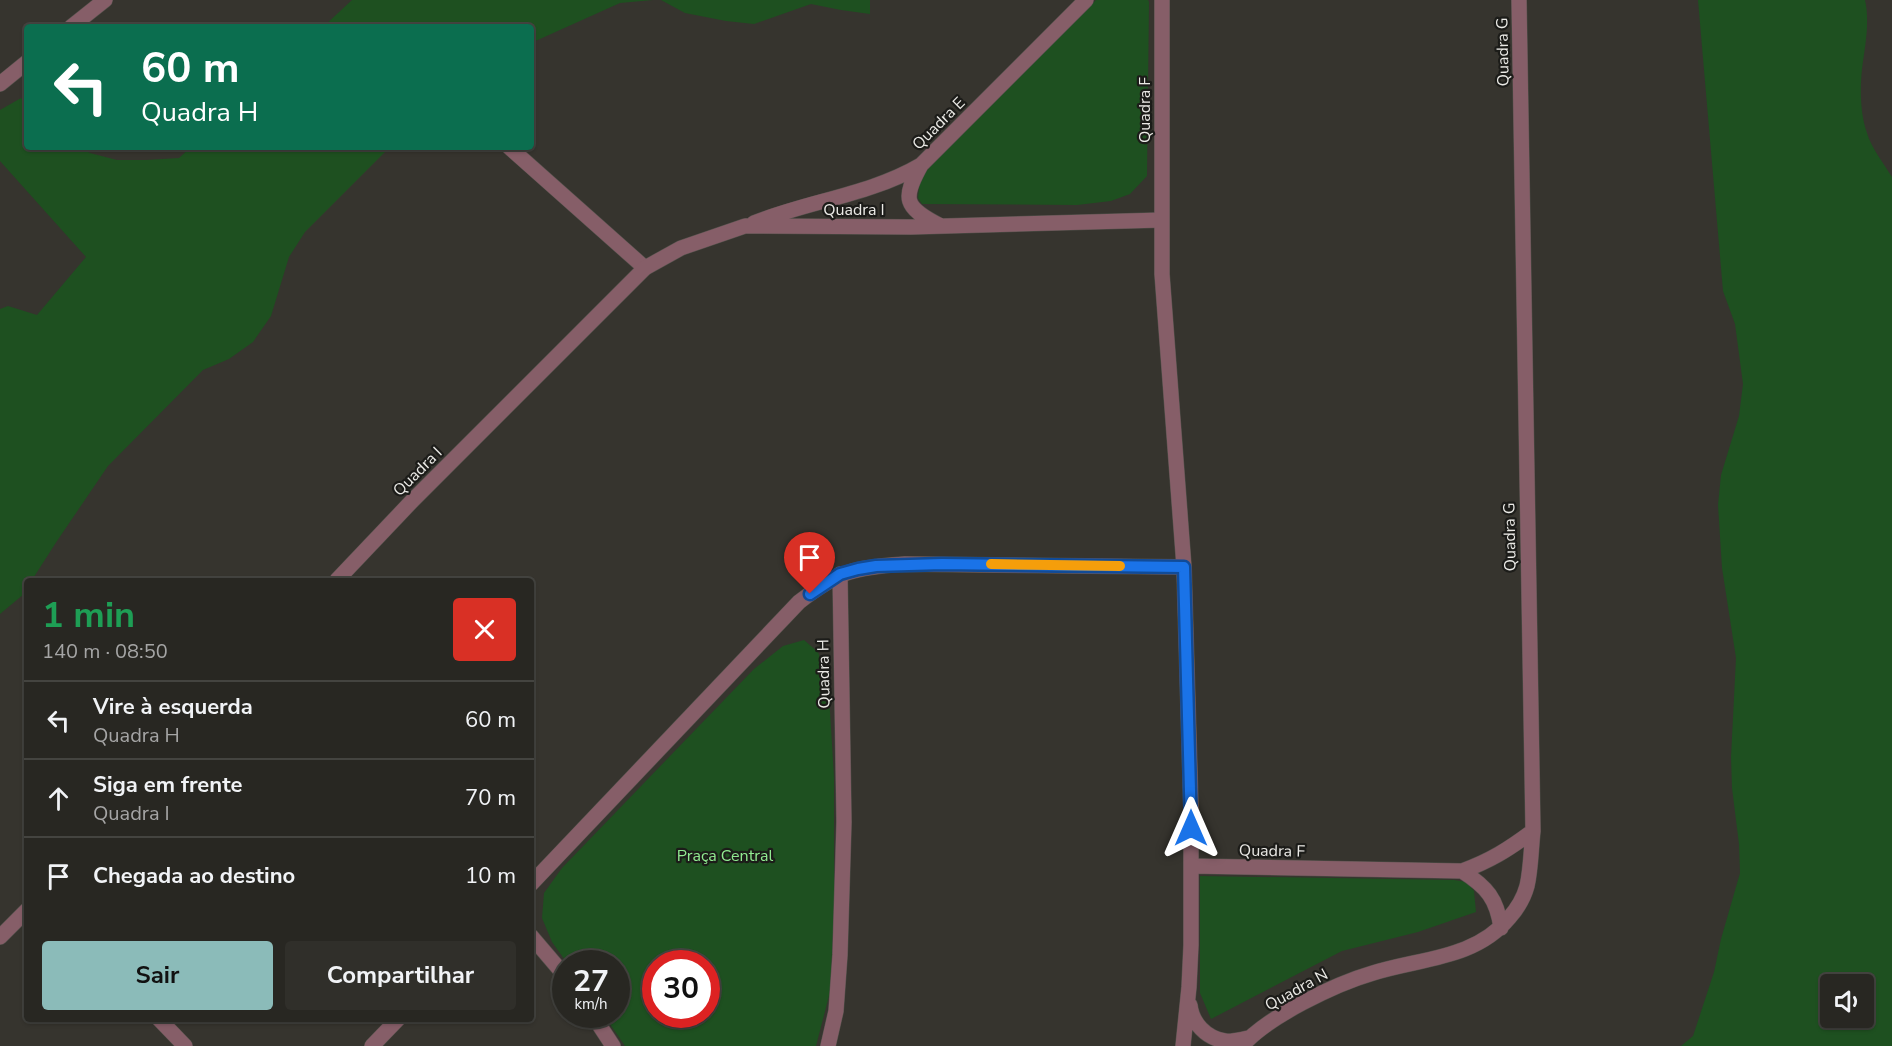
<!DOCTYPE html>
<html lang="pt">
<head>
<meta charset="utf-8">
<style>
  :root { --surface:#282722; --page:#302f2a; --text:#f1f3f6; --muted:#a5a5a5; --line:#444440; --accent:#8bbbb9 }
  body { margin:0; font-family:"Nunito Sans",sans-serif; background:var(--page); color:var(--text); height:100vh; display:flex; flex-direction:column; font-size:22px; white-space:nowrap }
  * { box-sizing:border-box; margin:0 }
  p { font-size:20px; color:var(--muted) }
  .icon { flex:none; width:33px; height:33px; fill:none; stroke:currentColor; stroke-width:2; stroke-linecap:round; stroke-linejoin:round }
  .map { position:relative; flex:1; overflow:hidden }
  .side { position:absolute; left:24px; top:578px; width:510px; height:444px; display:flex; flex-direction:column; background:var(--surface); border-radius:6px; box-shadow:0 2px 4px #0004,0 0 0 2px var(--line) }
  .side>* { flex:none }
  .hud { position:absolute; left:24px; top:24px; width:510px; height:126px; border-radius:6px; box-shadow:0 2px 4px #0004,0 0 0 2px var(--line); background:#0b6e4f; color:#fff; overflow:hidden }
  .controls { position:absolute; left:1820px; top:974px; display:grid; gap:12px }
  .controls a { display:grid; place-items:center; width:54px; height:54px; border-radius:6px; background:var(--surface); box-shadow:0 2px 4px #0004,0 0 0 2px var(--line); font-size:30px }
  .speed { position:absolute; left:552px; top:950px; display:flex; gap:12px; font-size:30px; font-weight:700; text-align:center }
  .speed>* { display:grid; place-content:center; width:78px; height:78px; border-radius:50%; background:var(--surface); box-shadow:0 2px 4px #0004,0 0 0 2px var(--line); line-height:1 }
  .speed small { font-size:15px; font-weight:400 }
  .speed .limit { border:9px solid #d22; background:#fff; color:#111 }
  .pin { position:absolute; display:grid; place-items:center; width:51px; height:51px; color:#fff; margin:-62px -26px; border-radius:50% 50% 50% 0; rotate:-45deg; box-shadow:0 0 6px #0007 }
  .pin .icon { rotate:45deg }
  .me { position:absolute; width:66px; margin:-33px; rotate:0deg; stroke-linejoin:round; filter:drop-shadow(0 0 4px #0008) }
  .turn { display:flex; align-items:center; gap:21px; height:126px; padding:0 18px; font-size:27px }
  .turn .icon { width:78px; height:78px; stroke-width:2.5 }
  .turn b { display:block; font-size:42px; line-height:51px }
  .round { display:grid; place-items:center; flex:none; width:63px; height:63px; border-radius:6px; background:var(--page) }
  .summary { display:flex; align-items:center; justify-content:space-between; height:102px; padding:0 18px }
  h1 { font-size:36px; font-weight:700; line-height:45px; color:#1e9e55 }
  .button { display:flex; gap:12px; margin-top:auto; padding:12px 18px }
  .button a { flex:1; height:69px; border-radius:6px; background:var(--accent); color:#111; font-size:24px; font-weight:700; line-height:69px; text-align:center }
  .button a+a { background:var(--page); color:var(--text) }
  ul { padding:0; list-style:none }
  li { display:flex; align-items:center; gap:18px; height:78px; padding:0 18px; border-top:2px solid var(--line) }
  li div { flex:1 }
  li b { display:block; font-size:22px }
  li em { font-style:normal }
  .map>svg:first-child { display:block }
  .green { fill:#1e5020; fill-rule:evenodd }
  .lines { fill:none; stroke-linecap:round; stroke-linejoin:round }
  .service-casing { stroke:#53514b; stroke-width:16 }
  .minor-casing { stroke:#53514b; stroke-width:16 }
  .service { stroke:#865e68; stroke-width:15 }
  .minor { stroke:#865e68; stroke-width:15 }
  .route-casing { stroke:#114b97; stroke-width:15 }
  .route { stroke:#1a73e8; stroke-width:10 }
  .slow { stroke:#f59e0b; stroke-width:10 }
  .labels { text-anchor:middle; stroke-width:4.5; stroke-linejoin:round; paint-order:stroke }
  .street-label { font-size:16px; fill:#ebeae6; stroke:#1c1c19 }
  .park-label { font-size:16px; fill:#91eb91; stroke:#1c1c19 }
</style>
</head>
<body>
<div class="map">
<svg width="1892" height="1046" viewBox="0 0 1892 1046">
  <rect width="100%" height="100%" fill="#36342e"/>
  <path class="green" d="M352 0H653L620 3 531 43V27H323Z
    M661 0H870V14L841 10 811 4 754 24 726 21 685 13Z
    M1096 0H1148L1149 2 1147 176 1130 194 1111 201 1077 205 922 204 918 198 920 179 929 168Z
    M1698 0H1865C1870 22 1865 46 1862 69 1860 89 1860 113 1867 133 1871 147 1884 164 1892 177V1046H1681L1693 1036 1714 972 1721 939 1740 873 1739 844 1732 788 1731 757 1736 658 1722 568 1718 505 1721 475 1739 416 1743 384 1735 324 1723 291ZM1830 984H1863V1017H1830Z
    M21 98 27 103V147H80L90 153 117 160H146L179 158 191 147H390L305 232 289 257 271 316 253 342 229 359 203 370 108 466 57 541 32 580H27V589L24 594 0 614V309L8 306 37 315 86 257 0 161V110Z
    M804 640 818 652 828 679 834 777V912L830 992 816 1046H625L603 1014H616V963H567L552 942 542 918 544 893 562 868 754 669 783 646ZM656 963H706V1014H656Z
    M1200 876 1454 880 1467 882 1474 891 1476 912 1418 932 1342 951 1211 1019 1200 993Z"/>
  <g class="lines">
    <defs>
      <path id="service" d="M509 147 645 268"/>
      <path id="minor" d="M1162 0V274L1184 567 1191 809V945L1189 987 1183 1046
        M71 27 105 0
        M0 84 27 62
        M921 165C902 199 904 207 939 225
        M754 223C808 201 870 195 921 165L1086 0
        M337 580 412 501 645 268 681 248 745 226 911 227 1162 220
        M1191 866 1462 871C1490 861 1509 849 1533 831
        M1462 871C1487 887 1497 899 1501 928
        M531 884 799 602C839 571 855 567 905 564L1184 567
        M531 936 566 977
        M0 937 27 910
        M1190 1005C1192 1023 1206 1038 1225 1041 1232 1042 1242 1039 1249 1038
        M592 1014 613 1046
        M158 1018 185 1046
        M372 1046 399 1018
        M828 1046 836 1011 840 955 844 822 840 574
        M1242 1046C1267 1017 1335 984 1373 973 1421 958 1475 959 1509 918 1517 909 1524 897 1527 886 1531 869 1531 849 1533 831L1519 0"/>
    </defs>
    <use href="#service" class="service-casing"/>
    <use href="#minor" class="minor-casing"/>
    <use href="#service" class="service"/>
    <use href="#minor" class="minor"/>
  </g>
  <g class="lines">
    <defs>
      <path id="route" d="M810 594 840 574 858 569 876 566 942 564 1184 567 1191 828"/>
    </defs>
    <use href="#route" class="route-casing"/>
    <use href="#route" class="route"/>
    <path class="slow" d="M991 564 1120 566"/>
  </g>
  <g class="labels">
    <g class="street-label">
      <text transform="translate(1502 52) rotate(-91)" y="6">Quadra G</text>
      <text transform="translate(1144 110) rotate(-90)" y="6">Quadra F</text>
      <text transform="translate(938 123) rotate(-45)" y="6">Quadra E</text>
      <text x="854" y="215">Quadra I</text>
      <text transform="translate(417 471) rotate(-45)" y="6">Quadra I</text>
      <text transform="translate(1509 537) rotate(-91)" y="6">Quadra G</text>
      <text transform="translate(823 674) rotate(-91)" y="6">Quadra H</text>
      <text transform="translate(1272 850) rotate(1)" y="6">Quadra F</text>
      <text transform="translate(1296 989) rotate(-29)" y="6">Quadra N</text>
    </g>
    <g class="park-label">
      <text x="725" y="861">Praça Central</text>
    </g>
  </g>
</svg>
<div class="controls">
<a><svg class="icon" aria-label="sound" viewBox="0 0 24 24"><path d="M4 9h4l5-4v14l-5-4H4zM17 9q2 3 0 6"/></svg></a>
</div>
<div class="speed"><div>27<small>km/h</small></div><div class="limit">30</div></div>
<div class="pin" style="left:810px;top:594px;background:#d93025"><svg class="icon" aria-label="arrive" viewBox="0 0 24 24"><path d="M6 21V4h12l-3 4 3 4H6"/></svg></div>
<svg class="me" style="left:1191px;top:828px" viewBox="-20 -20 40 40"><path d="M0-17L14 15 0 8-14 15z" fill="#1a73e8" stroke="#fff" stroke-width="4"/></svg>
<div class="hud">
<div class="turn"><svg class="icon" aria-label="left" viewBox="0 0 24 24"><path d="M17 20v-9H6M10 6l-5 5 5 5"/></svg><div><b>60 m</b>Quadra H</div></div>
</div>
<section class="side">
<div class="summary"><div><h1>1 min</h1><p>140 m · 08:50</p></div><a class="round" style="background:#d93025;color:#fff"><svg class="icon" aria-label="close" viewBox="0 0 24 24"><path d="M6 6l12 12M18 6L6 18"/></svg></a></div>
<ul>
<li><svg class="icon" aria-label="left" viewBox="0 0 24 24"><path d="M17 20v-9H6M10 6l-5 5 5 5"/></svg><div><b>Vire à esquerda</b><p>Quadra H</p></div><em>60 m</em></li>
<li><svg class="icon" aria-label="ahead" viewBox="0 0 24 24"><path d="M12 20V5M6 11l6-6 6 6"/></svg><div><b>Siga em frente</b><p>Quadra I</p></div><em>70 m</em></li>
<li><svg class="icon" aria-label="arrive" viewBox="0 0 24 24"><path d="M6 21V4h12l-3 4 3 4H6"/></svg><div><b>Chegada ao destino</b></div><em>10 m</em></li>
</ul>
<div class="button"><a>Sair</a><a>Compartilhar</a></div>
</section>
</div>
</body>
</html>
